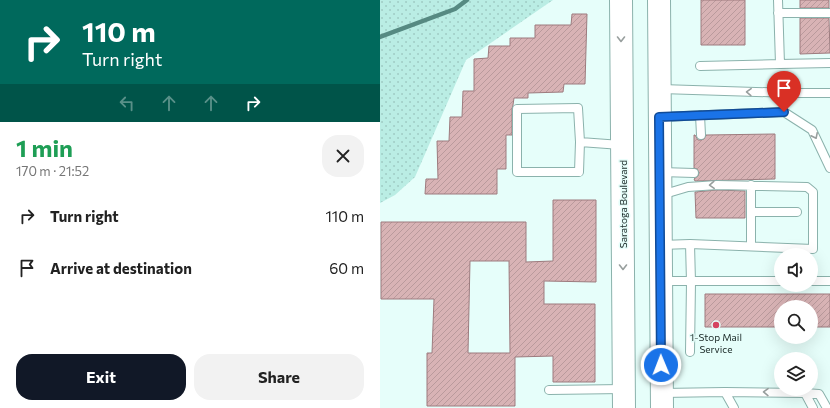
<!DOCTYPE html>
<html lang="en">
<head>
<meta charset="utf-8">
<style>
  :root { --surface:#fff; --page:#f2f2f2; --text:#222; --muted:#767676; --accent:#111827 }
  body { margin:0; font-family:Commissioner,sans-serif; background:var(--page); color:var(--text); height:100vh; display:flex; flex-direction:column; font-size:15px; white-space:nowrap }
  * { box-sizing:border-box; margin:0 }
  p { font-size:13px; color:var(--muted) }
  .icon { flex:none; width:22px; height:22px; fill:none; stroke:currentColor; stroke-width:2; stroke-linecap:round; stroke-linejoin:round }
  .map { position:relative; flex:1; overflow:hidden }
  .panel { display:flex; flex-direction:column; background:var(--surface); width:380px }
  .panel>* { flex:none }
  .top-card { background:#00695c; color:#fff; overflow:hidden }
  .buttons { position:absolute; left:394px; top:248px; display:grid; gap:8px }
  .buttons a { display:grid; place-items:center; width:44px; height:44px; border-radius:50%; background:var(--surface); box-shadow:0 4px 16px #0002; font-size:20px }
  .pin { position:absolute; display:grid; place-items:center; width:34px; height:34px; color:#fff; margin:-41px -17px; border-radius:50% 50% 50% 0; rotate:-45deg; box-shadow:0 0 4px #0007 }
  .pin .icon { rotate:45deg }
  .me { position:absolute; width:44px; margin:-22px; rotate:359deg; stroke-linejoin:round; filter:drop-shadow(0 0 3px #0008) }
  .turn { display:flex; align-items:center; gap:14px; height:84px; padding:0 16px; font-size:18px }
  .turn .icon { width:52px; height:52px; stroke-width:2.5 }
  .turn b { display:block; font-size:28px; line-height:34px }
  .lanes { display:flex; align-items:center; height:38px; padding:0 16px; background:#0003; justify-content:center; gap:20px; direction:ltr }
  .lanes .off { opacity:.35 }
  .round { display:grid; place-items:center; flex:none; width:42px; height:42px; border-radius:16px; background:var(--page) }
  .head { display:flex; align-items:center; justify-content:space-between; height:68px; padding:0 16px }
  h1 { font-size:24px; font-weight:700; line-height:30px; color:#1e9e55 }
  .button { display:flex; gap:8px; margin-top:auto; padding:8px 16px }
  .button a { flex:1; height:46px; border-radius:16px; background:var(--accent); color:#fff; font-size:16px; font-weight:700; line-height:46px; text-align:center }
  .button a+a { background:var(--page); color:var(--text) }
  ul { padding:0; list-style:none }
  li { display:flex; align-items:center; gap:12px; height:52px; padding:0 16px }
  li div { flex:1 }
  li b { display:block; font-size:15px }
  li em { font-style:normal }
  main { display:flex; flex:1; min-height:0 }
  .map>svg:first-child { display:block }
  .grass { fill:url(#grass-dots) }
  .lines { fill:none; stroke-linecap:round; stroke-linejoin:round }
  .stream { stroke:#568a82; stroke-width:4.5 }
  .building { fill:url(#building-hatch); stroke:#9d7b7e; fill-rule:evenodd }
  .service-casing { stroke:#8bb2ac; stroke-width:10 }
  .secondary-casing { stroke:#8bb2ac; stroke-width:24 }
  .service { stroke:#fff; stroke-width:8 }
  .secondary { stroke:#fff; stroke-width:22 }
  .oneway { stroke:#989f9e }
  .route-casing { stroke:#114b97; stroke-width:10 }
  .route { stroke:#1a73e8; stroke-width:7 }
  .poi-dot { fill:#d54460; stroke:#e6fefa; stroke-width:1.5 }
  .labels { text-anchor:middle; stroke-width:3; stroke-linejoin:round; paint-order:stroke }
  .street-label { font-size:10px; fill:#1a2927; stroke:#e6fefa }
  .poi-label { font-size:10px; fill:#1a2927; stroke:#e6fefa }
</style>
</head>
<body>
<main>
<section class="panel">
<div class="top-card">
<div class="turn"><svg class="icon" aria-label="right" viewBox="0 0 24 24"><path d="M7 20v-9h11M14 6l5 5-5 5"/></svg><div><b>110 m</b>Turn right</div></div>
<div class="lanes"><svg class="icon off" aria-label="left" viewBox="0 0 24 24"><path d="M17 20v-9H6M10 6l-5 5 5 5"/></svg><svg class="icon off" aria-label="ahead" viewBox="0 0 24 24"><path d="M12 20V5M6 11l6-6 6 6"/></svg><svg class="icon off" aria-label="ahead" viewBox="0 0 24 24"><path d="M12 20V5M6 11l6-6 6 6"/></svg><svg class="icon" aria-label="right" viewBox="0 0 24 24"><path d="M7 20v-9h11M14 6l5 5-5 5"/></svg></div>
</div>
<div class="head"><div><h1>1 min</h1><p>170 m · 21:52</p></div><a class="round"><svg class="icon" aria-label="close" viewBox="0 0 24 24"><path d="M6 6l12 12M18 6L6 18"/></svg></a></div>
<ul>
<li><svg class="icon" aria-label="right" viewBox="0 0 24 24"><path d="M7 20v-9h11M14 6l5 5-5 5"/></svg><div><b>Turn right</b></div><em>110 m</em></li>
<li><svg class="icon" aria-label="arrive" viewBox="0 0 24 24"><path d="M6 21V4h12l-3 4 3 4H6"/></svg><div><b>Arrive at destination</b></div><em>60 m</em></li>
</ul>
<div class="button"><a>Exit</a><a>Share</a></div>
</section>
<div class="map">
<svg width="450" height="408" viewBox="0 0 450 408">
  <defs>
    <pattern id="grass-dots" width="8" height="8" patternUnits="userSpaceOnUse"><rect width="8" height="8" fill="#baede4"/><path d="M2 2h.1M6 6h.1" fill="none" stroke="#9fcbc4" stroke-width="1.8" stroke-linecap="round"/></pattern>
    <pattern id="building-hatch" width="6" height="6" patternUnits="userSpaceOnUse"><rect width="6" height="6" fill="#d8b3b5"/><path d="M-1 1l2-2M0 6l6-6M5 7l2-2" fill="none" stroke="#b99a9c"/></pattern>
  </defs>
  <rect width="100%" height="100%" fill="#e6fefa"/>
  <path class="grass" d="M0 0H173L86 60 35 177 15 195 0 203Z"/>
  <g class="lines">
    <path class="stream" d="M0 37 75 9 87 0"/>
  </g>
  <path class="building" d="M321 0H365V45H321Z
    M420 0H449V8H420Z
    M192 14H207L205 84H184L183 92 148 93V98H134L133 105 132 109V135H126V169H117V194H45L46 179H58L57 141H69L70 117H82L83 91H94V59L108 58 109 46H130V38H155V25H191Z
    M420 18H449L450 53 420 54Z
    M395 134V179L315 181 314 179 318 176 319 173 317 169 314 168V135H315L318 140H321L324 139 326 135Z
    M337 190 365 191V218H316L315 192Z
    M173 200H216V282L164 281V304H215V382H173V356L135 357V406H47V353H52L54 299H1V222H146V262L173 261ZM90 261H129L130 353H88Z
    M325 294H450V327H431V307H401V327H325Z"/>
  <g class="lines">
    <defs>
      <path id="service" d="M398 13H450
        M400 64 450 63
        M320 66 400 64 398 0
        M281 89 411 93H450
        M320 115 321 135
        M280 117 404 112 432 130 450 168
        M200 142 198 108 137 109V172H199L200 142 241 145
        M281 172 314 173
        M371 185V246
        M281 195 308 187 337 185 427 187 433 192V249L310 244 281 245
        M371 212H417
        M310 244 311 282 310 352
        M281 281H401
        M431 281H450
        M169 390 243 389
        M345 392 425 393 439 394 447 408
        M282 393 345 392 354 408
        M425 393 433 408"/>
      <path id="secondary" d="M241 0 244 408
        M279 0 282 408"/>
    </defs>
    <use href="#service" class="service-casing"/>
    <use href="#secondary" class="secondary-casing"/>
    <use href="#service" class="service"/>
    <use href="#secondary" class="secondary"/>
  </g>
  <defs><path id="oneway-chevron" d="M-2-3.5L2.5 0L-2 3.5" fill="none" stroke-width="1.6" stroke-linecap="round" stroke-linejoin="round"/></defs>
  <g class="oneway">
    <use href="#oneway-chevron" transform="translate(241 39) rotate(90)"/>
    <use href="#oneway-chevron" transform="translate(369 92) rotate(-178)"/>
    <use href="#oneway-chevron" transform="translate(435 136) rotate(64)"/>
    <use href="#oneway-chevron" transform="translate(332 185) rotate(177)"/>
    <use href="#oneway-chevron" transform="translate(243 267) rotate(90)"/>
    <use href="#oneway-chevron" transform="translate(386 392) rotate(-179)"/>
  </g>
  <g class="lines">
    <defs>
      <path id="route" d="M281 365 279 117 404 112"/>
    </defs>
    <use href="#route" class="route-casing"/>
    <use href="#route" class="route"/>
  </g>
  <circle class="poi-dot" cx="336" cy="325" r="4"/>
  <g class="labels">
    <g class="street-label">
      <text transform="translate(243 204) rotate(-90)" y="4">Saratoga Boulevard</text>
    </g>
    <g class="poi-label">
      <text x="336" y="341">1-Stop Mail<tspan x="336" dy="12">Service</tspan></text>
    </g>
  </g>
</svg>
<div class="buttons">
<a><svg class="icon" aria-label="sound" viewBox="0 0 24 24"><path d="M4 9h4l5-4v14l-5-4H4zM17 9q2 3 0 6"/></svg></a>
<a><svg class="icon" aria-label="search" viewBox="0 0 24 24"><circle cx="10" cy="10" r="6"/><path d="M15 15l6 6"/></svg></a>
<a><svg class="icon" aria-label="layers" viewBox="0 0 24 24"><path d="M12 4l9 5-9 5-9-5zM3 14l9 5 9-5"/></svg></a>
</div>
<div class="pin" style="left:404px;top:112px;background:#d93025"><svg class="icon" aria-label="arrive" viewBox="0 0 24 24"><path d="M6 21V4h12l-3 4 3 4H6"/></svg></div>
<svg class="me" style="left:281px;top:365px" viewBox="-20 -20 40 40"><circle r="17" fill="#1a73e8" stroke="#fff" stroke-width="3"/><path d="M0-11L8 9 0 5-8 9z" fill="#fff"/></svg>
</div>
</main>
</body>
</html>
